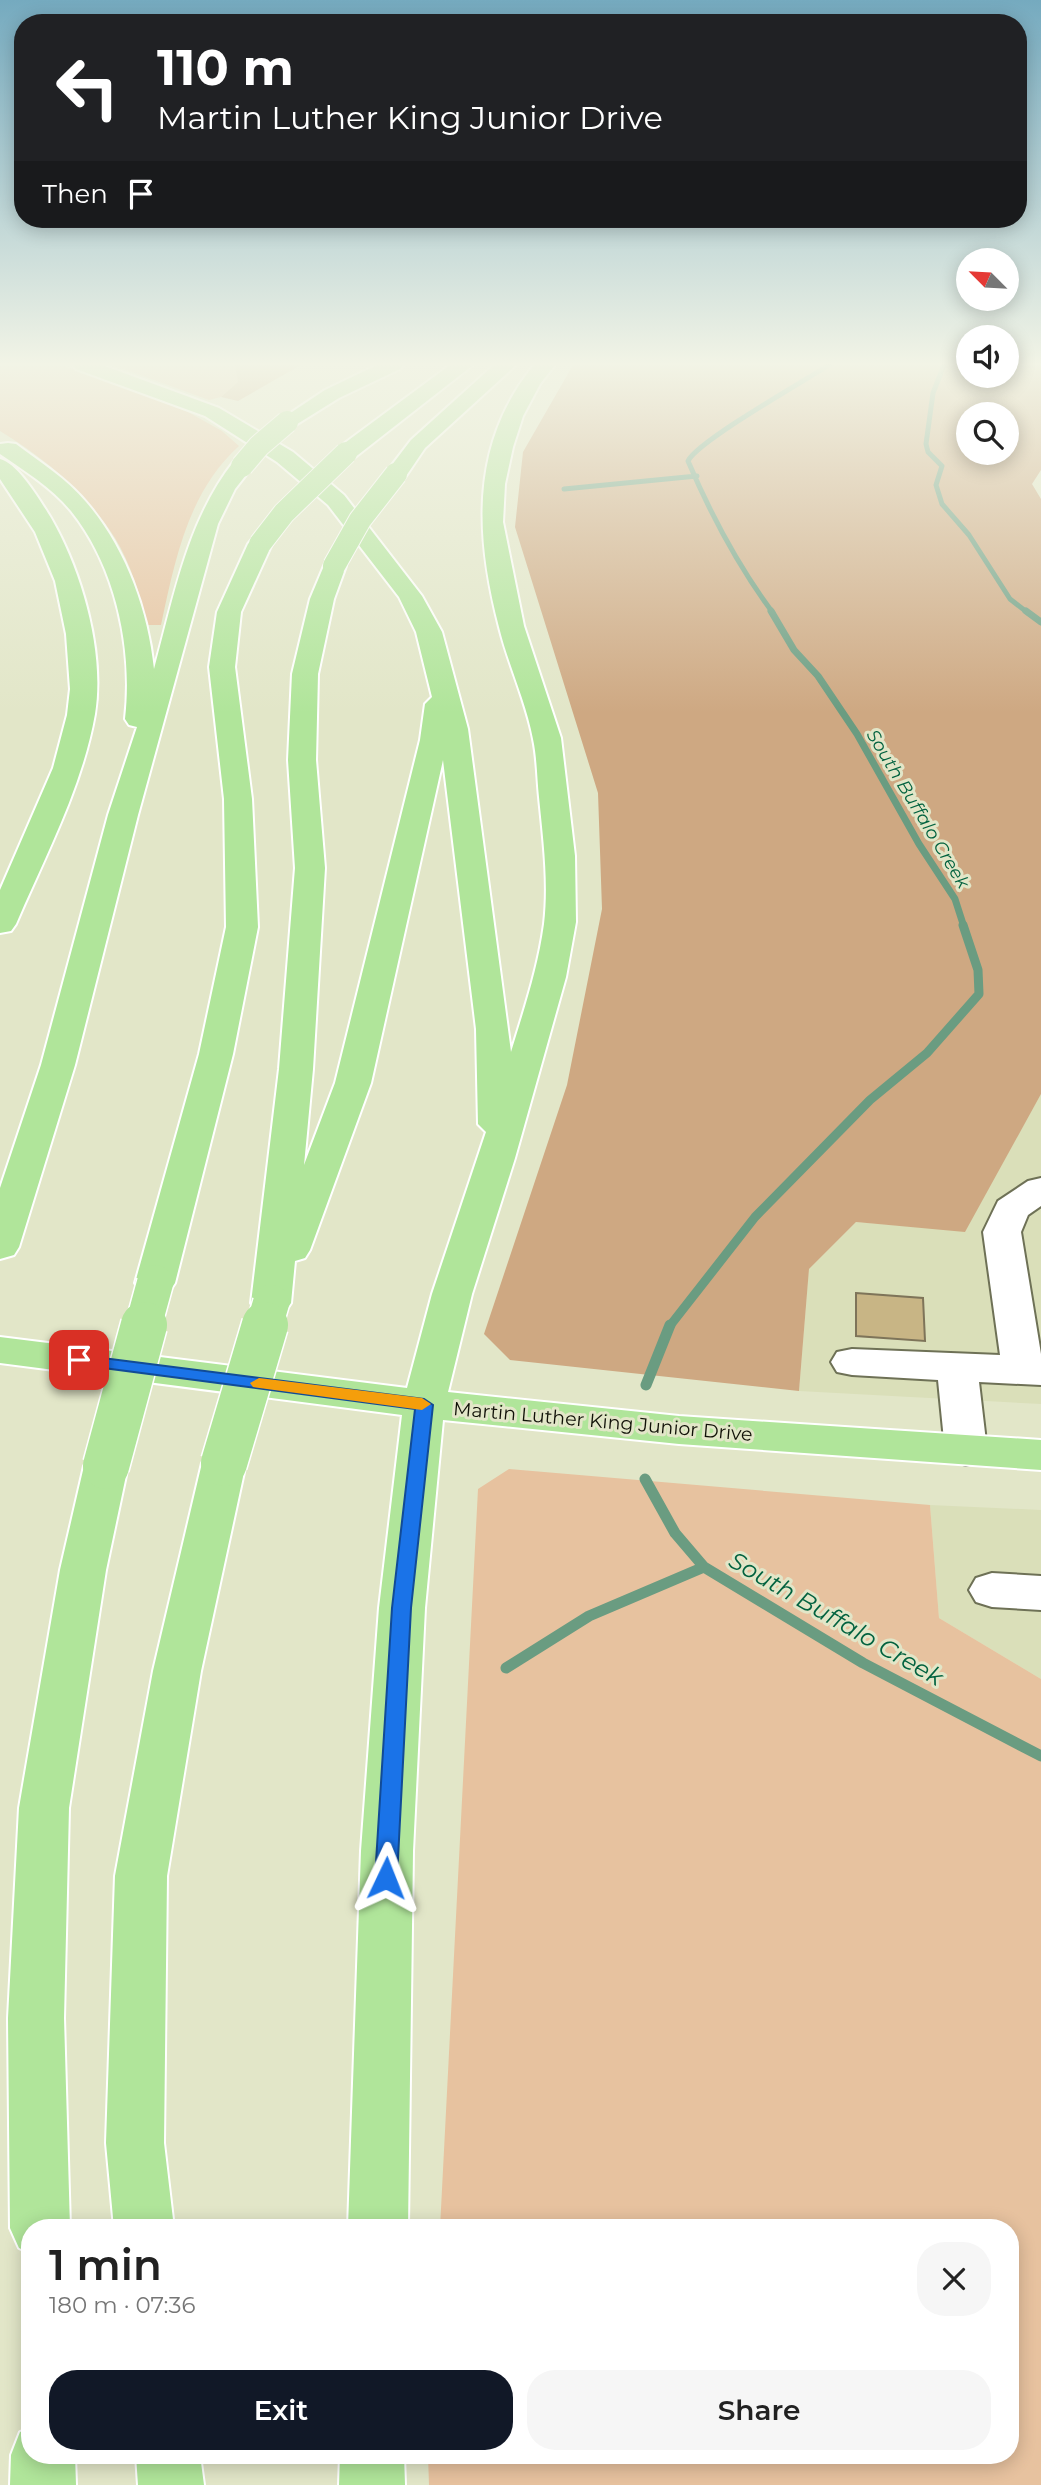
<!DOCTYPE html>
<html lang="en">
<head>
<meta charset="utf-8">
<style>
  :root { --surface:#fff; --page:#f6f6f6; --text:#222; --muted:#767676; --accent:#111827 }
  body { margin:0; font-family:Montserrat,sans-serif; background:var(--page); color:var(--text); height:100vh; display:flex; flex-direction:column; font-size:26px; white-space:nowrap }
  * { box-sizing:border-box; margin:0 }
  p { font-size:23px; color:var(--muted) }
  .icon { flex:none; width:38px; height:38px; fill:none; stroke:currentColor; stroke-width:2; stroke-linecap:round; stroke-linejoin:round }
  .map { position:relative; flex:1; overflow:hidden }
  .panel { position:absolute; left:21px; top:2219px; width:998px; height:245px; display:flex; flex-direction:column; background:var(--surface); border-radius:28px; box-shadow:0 4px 18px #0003 }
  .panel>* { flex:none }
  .banner { position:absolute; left:14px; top:14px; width:1013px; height:214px; border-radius:28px; box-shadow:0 4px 18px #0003; background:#202124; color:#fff; overflow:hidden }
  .needle { width:46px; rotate:294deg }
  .controls { position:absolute; left:956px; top:248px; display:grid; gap:14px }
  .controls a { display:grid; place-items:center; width:63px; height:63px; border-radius:50%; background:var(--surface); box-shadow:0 4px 18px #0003; font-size:35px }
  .pin { position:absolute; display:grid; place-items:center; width:60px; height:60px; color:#fff; margin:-30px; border-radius:14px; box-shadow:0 4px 10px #0006 }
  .me { position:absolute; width:77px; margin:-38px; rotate:2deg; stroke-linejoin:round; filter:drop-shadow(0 0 5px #0008) }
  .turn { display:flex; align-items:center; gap:24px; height:147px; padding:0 28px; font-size:32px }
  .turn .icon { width:91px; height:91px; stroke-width:2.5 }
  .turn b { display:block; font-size:49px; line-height:60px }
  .then { display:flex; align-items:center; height:66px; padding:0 28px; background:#0003; gap:14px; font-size:26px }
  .round { display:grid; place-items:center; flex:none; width:74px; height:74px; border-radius:28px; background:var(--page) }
  .overview { display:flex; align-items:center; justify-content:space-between; height:119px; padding:0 28px }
  h1 { font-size:42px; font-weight:600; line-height:52px }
  .cta { display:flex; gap:14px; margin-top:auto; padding:14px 28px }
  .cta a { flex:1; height:80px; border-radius:28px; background:var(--accent); color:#fff; font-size:28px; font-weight:600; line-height:80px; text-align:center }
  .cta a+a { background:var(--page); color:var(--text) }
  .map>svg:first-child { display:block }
  .built { fill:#dadfb9 }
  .green { fill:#e7c29f }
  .forest { fill:#cea882; fill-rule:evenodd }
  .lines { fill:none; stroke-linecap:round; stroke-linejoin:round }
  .stream-far3 { stroke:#6a9c81; stroke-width:5 }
  .stream-far2 { stroke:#6a9c81; stroke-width:7 }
  .stream-far1 { stroke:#6a9c81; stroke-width:9 }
  .stream { stroke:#6a9c81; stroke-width:11 }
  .building { fill:#c8b585; stroke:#7e7459; stroke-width:2 }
  .minor-casing { stroke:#6e7156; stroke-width:4 }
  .highway-casing { stroke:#fff; stroke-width:4 }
  .minor { fill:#fff; fill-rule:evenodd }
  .highway { fill:#b0e59a; fill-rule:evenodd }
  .highway-bridge-far2-casing { stroke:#fff; stroke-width:24; stroke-linecap:butt }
  .highway-bridge-far1-casing { stroke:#fff; stroke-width:39; stroke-linecap:butt }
  .highway-bridge-casing { stroke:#fff; stroke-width:49; stroke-linecap:butt }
  .highway-bridge-far2 { stroke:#b0e59a; stroke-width:22 }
  .highway-bridge-far1 { stroke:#b0e59a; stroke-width:36 }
  .highway-bridge { stroke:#b0e59a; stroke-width:46 }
  .route { fill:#1a73e8; stroke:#114b97; stroke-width:2 }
  .slow { fill:#f59e0b }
  .labels { text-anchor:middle; stroke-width:6; stroke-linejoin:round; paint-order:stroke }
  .far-water-label { font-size:18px; font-style:italic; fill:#02623f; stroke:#e2e6c8 }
  .street-label { font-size:19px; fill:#101107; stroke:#e2e6c8 }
  .near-water-label { font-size:24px; font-style:italic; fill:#02623f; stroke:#e2e6c8 }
</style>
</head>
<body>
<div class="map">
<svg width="1041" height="2485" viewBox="0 0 1041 2485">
  <rect width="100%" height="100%" fill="#e2e6c8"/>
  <path class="built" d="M1041 1094V1404L799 1391 809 1269 856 1222 965 1231Z
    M930 1505 1041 1510V1679L939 1618Z"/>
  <path class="green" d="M0 365H60L134 389 188 412 222 431 239 446C188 492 175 560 161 625H148C140 596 131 564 115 538 87 494 45 458 0 431Z
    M113 365H232L235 366 238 382 221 397 209 400Z
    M509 1469 930 1505 939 1618 1041 1679V2485H429L428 2455H1010V2228H440L478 1489Z"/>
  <path class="forest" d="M232 365H301L238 401 221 397 238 382 235 366Z
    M573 365H968V376H1006V365H1041V470L1032 484 1041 499V1094L965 1232 856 1222 809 1269 799 1391 510 1360 484 1334 567 1085 602 909 598 793 515 527 523 452ZM968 415H1006V453H968Z"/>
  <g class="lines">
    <path class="stream-far3" d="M944 365 933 393 926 444 928 452 942 466 936 485 942 504 969 535 1010 599 1028 613
      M564 489 697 476
      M773 613C738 566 711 515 688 461 698 441 804 381 829 365"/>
    <path class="stream-far2" d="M771 611 794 650 818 676 857 734 919 844 955 899 964 927
      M1026 611 1041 622"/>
    <path class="stream-far1" d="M669 1327 755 1217 870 1100 927 1053 979 994 978 970 963 925"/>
    <path class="stream" d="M646 1385 670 1325
      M645 1479 675 1533 704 1567 863 1663 1041 1756
      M506 1668 589 1616 704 1567"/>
  </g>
  <path class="building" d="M856 1293 923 1298 925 1341 856 1336Z"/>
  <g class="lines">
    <defs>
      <path id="minor" d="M1041 1178V1206L1028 1215 1021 1232 1041 1354V1385L979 1382 987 1450 981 1460 966 1465 951 1460 945 1450 938 1380 852 1375 837 1372 831 1362 837 1352 852 1349 1000 1355 983 1232 998 1201 1028 1181Z
        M992 1573 1041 1576V1610L992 1607 976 1602 969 1590 976 1578Z"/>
      <path id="highway" d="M73 365H102L219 408 293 452 344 495 422 596 442 632 468 729 511 1052C524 1010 538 968 544 924 549 882 543 838 539 797 537 778 537 757 533 739 526 701 508 664 499 627 475 535 470 443 534 365H555L540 384 523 416 513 447 505 484 503 522 524 626 561 738 575 856 576 922 566 977 515 1158 472 1294 448 1392 679 1416 1041 1440V1470L679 1444 443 1420 425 1608 413 1851 408 2228H348L361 1851 379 1608 402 1415 0 1363V1337L407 1388 432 1294 486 1132 478 1124 476 1029 443 760 371 1083 310 1250 305 1258 295 1261 291 1303 285 1312 271 1316 257 1312 251 1303 279 1069 295 868 288 760 292 674 310 599 326 561H342L346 566 334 599 318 674 316 760 325 868 313 1069 304 1165 335 1083 420 740 425 704 432 697 416 632 399 597 328 505 277 462 205 416 76 369Z
        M377 365H403L400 369 339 398 294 426H280L277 422 325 390Z
        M450 365H473L354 458H338L335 453 338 448Z
        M494 365H516L425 448 404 479H388L385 474 411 440Z
        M8 443 16 444C40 462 67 479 86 502 125 547 148 610 154 669 174 597 187 521 234 461H250L253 466 235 489 218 524 138 815 75 1065 19 1247 14 1255 0 1259V1188L41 1065 108 815 137 727 129 725 125 719C133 649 116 567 71 511 52 488 25 471 0 454V444Z
        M0 459C18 463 41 502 51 518 82 572 105 652 95 714 82 788 45 856 16 924L11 931 0 933V890L53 768 67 715 70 689 66 634 55 581 35 532 0 479Z
        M260 537 268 539 272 544 241 612 235 667 252 799 258 927 233 1054 175 1283 169 1292 155 1295 141 1292 135 1283 199 1054 226 927 224 799 209 667 217 612 248 544 252 539Z
        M224 1448 239 1452 246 1463 201 1671 167 1876 164 2143 174 2228H114L106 2143 115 1876 153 1671 202 1463 209 1452Z
        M106 1451 121 1455 128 1466 106 1570 69 1808 64 2018 70 2228H30V2253L19 2248 10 2228 8 2018 19 1808 60 1570 84 1466 91 1455Z
        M30 2428V2455H75L76 2485H10L11 2455 20 2432Z
        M136 2455H200L204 2485H138Z
        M340 2455H404L405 2485H339Z"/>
    </defs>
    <use href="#minor" class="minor-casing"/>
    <use href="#highway" class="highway-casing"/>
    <use href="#minor" class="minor"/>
    <use href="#highway" class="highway"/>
    <defs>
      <path id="highway-bridge-far2" d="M242 466 259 446 287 422
        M260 544 284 513 346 453
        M334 566 360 520 396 474"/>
      <path id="highway-bridge-far1" d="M143 1327 155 1283
        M264 1327 271 1303"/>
      <path id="highway-bridge" d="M224 1463 265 1325
        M106 1466 144 1325"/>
    </defs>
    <use href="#highway-bridge-far2" class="highway-bridge-far2-casing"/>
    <use href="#highway-bridge-far1" class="highway-bridge-far1-casing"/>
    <use href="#highway-bridge" class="highway-bridge-casing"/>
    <use href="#highway-bridge-far2" class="highway-bridge-far2"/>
    <use href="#highway-bridge-far1" class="highway-bridge-far1"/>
    <use href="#highway-bridge" class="highway-bridge"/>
  </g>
  <linearGradient id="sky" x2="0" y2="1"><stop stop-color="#75aabf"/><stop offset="0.51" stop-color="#f2f4e6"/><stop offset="1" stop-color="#f2f4e6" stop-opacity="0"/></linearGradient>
  <rect width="1041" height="713" fill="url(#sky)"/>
  <path class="route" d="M79 1355 424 1399 433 1405 411 1608 397 1878 394 1884 386 1887 378 1884 375 1878 392 1608 415 1409 73 1364 71 1360Z"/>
  <path class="slow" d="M259 1378 422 1398 431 1404 422 1410 253 1387 250 1383Z"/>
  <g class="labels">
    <g class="far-water-label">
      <text transform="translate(918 809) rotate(59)" y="6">South Buffalo Creek</text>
    </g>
    <g class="street-label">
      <text transform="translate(603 1421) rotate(5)" y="7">Martin Luther King Junior Drive</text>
    </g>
    <g class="near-water-label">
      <text transform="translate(836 1619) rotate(30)" y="8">South Buffalo Creek</text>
    </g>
  </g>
</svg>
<div class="controls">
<a><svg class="needle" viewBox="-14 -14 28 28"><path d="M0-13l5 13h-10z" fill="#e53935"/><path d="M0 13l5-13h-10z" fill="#767676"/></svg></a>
<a><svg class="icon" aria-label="sound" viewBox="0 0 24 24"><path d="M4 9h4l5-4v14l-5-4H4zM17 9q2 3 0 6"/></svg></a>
<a><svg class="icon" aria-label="search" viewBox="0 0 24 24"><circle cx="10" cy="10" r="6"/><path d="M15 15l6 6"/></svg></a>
</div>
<div class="pin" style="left:79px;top:1360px;background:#d93025"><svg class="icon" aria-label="arrive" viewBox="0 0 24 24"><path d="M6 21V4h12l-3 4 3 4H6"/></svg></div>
<svg class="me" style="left:386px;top:1878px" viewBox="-20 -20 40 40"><path d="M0-17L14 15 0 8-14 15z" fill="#1a73e8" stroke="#fff" stroke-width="4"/></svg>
<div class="banner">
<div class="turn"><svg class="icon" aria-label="left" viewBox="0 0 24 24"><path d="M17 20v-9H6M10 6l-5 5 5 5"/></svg><div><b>110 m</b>Martin Luther King Junior Drive</div></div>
<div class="then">Then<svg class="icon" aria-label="arrive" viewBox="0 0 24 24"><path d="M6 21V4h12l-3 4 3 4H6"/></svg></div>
</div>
<section class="panel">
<div class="overview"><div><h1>1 min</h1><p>180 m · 07:36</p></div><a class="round"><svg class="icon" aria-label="close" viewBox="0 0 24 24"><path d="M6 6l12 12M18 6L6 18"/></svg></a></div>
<div class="cta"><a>Exit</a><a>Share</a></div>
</section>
</div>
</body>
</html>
